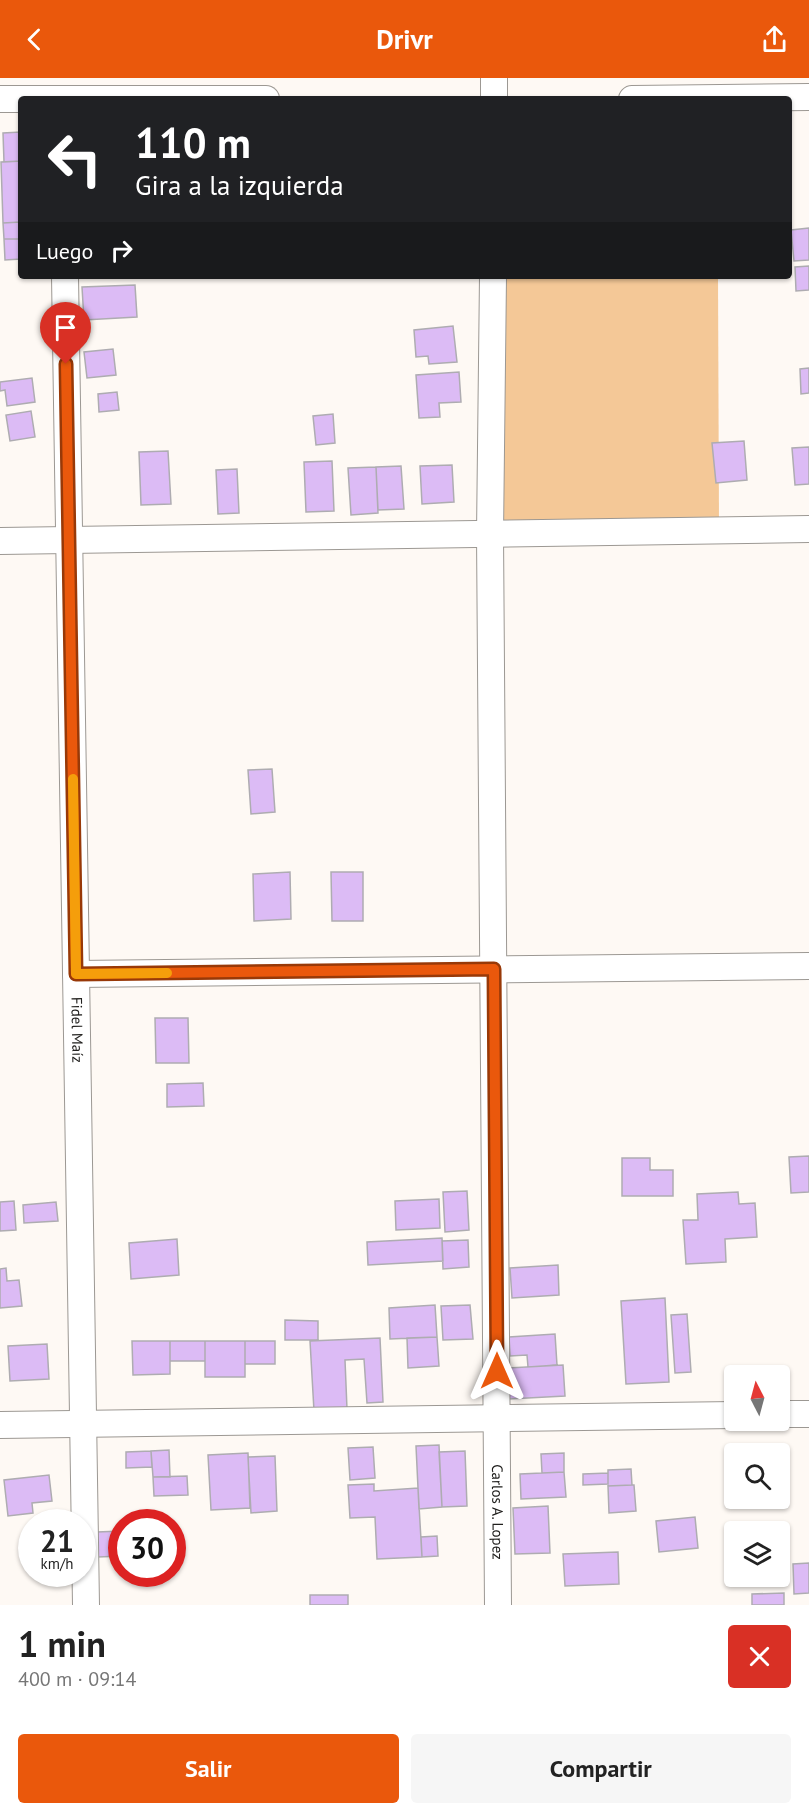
<!DOCTYPE html>
<html lang="es">
<head>
<meta charset="utf-8">
<style>
  :root { --surface:#fff; --page:#f6f6f6; --text:#222; --muted:#767676; --accent:#ea580c }
  body { margin:0; font-family:"PT Sans",sans-serif; background:var(--page); color:var(--text); height:100vh; display:flex; flex-direction:column; font-size:22px; white-space:nowrap }
  * { box-sizing:border-box; margin:0 }
  p { font-size:20px; color:var(--muted) }
  .icon { flex:none; width:33px; height:33px; fill:none; stroke:currentColor; stroke-width:2; stroke-linecap:round; stroke-linejoin:round }
  .map { position:relative; height:1527px; overflow:hidden }
  .sheet { display:flex; flex-direction:column; background:var(--surface); flex:1 }
  .sheet>* { flex:none }
  .banner { position:absolute; left:18px; top:18px; width:774px; height:183px; border-radius:6px; box-shadow:0 2px 4px #0004; background:#202124; color:#fff; overflow:hidden }
  .needle { width:39px; rotate:354deg }
  .controls { position:absolute; left:724px; top:1287px; display:grid; gap:12px }
  .controls a { display:grid; place-items:center; width:66px; height:66px; border-radius:6px; background:var(--surface); box-shadow:0 2px 4px #0004; font-size:30px }
  .speed { position:absolute; left:18px; top:1431px; display:flex; gap:12px; font-size:30px; font-weight:700; text-align:center }
  .speed>* { display:grid; place-content:center; width:78px; height:78px; border-radius:50%; background:var(--surface); box-shadow:0 2px 4px #0004; line-height:1 }
  .speed small { font-size:15px; font-weight:400 }
  .speed .limit { border:9px solid #d22; background:#fff; color:#111 }
  .pin { position:absolute; display:grid; place-items:center; width:51px; height:51px; color:#fff; margin:-62px -26px; border-radius:50% 50% 50% 0; rotate:-45deg; box-shadow:0 0 6px #0007 }
  .pin .icon { rotate:45deg }
  .me { position:absolute; width:66px; margin:-33px; rotate:0deg; stroke-linejoin:round; filter:drop-shadow(0 0 4px #0008) }
  .turn { display:flex; align-items:center; gap:21px; height:126px; padding:0 18px; font-size:27px }
  .turn .icon { width:78px; height:78px; stroke-width:2.5 }
  .turn b { display:block; font-size:42px; line-height:51px }
  .then { display:flex; align-items:center; height:57px; padding:0 18px; background:#0003; gap:12px; font-size:22px }
  .round { display:grid; place-items:center; flex:none; width:63px; height:63px; border-radius:6px; background:var(--page) }
  .head { display:flex; align-items:center; justify-content:space-between; height:102px; padding:0 18px }
  h1 { font-size:36px; font-weight:700; line-height:45px }
  .cta { display:flex; gap:12px; margin-top:auto; padding:12px 18px }
  .cta a { flex:1; height:69px; border-radius:6px; background:var(--accent); color:#fff; font-size:24px; font-weight:700; line-height:69px; text-align:center }
  .cta a+a { background:var(--page); color:var(--text) }
  header { display:flex; justify-content:space-between; align-items:center; height:78px; padding:0 18px; background:var(--accent); color:#fff; font-size:27px; font-weight:700 }
  .map>svg:first-child { display:block }
  .green { fill:#f4c897 }
  .building { fill:#dcbbf5; stroke:#aeacb1; stroke-width:1.5 }
  .lines { fill:none; stroke-linecap:round; stroke-linejoin:round }
  .street-casing { stroke:#9c9893; stroke-width:28 }
  .street { stroke:#fff; stroke-width:26 }
  .route-casing { stroke:#983908; stroke-width:15 }
  .route { stroke:#ea580c; stroke-width:10 }
  .slow { stroke:#f59e0b; stroke-width:10 }
  .labels { text-anchor:middle; stroke-width:4.5; stroke-linejoin:round; paint-order:stroke }
  .street-label { font-size:15px; fill:#21201e; stroke:#fff }
</style>
</head>
<body>
<header><svg class="icon" aria-label="back" viewBox="0 0 24 24"><path d="M15 5l-7 7 7 7"/></svg>Drivr<svg class="icon" aria-label="share" viewBox="0 0 24 24"><path d="M12 15V3M7 8l5-5 5 5M5 13v7h14v-7"/></svg></header>
<div class="map">
<svg width="809" height="1527" viewBox="0 0 809 1527">
  <rect width="100%" height="100%" fill="#fef9f4"/>
  <path class="green" d="M499 198H718L719 444 495 445Z"/>
  <path class="building" d="M21 54V83L4 84 3 55Z
    M21 83V144L3 145 1 84Z
    M21 144V161H4L3 145Z
    M809 150V182L794 183 791 152Z
    M4 161H21V181L5 182Z
    M809 188V212L796 213 795 189Z
    M135 207 137 239 84 242 82 209Z
    M453 248 457 284 429 286 428 278 416 279 414 252Z
    M113 271 116 297 87 300 84 274Z
    M809 290V315L801 316 800 291Z
    M459 294 461 324 439 325 440 339 419 340 416 297Z
    M32 300 35 324 7 328 5 312 0 313V304Z
    M117 314 119 332 99 334 98 316Z
    M31 333 35 359 10 363 6 337Z
    M333 336 335 365 316 367 313 338Z
    M744 363 747 402 716 405 712 365Z
    M809 369V406L795 407 792 370Z
    M168 373 171 426 141 427 139 374Z
    M332 383 334 433 306 434 304 384Z
    M452 387 454 424 422 426 420 388Z
    M401 388 404 431 378 432 376 389Z
    M376 389 378 435 351 437 348 390Z
    M237 391 239 435 218 436 216 392Z
    M272 691 275 734 251 736 248 692Z
    M290 794 291 841 254 843 253 796Z
    M331 794H363V843H332Z
    M155 940H188L189 985H156Z
    M203 1005 204 1028 167 1029V1006Z
    M809 1078V1114L791 1115 789 1079Z
    M622 1080H650V1092H673V1118H622Z
    M467 1113 469 1152 445 1154 443 1114Z
    M738 1114 739 1126 755 1125 757 1159 725 1161 726 1184 686 1186 683 1142H698L697 1116Z
    M439 1121 440 1150 396 1152 395 1123Z
    M14 1123 16 1152 0 1153V1124Z
    M56 1124 58 1143 24 1145 23 1127Z
    M442 1160 443 1183 368 1187 367 1164Z
    M177 1161 179 1197 131 1201 129 1165Z
    M468 1162 469 1189 443 1191 442 1163Z
    M558 1187 559 1217 512 1220 510 1190Z
    M6 1190 7 1203 19 1202 22 1228 0 1230V1191Z
    M665 1220 669 1304 626 1306 621 1223Z
    M435 1227 437 1259 390 1261 389 1230Z
    M470 1227 473 1261 443 1262 441 1228Z
    M687 1236 691 1294 675 1295 671 1237Z
    M285 1242 318 1243V1262H285Z
    M555 1256 557 1287 528 1289 527 1277 510 1278 509 1259Z
    M437 1259 439 1288 408 1290 407 1260Z
    M380 1260 383 1324 367 1325 364 1281 345 1282 347 1331 314 1333 310 1263Z
    M132 1263H170V1296L133 1297Z
    M170 1263H205V1283H170Z
    M205 1263H245V1299H205Z
    M245 1263H275V1286H245Z
    M47 1266 49 1301 10 1303 8 1268Z
    M563 1287 565 1318 509 1321 507 1290Z
    M439 1367 442 1429 419 1431 416 1368Z
    M373 1369 375 1400 350 1402 348 1370Z
    M169 1372 170 1399H153L151 1373Z
    M151 1373 152 1389 126 1390V1374Z
    M465 1373 467 1428 442 1429 439 1374Z
    M248 1375 250 1430 211 1432 208 1377Z
    M564 1375V1394L542 1395 541 1376Z
    M275 1378 277 1433 251 1435 248 1379Z
    M732 1381H735V1420H757V1423L733 1424Z
    M631 1391 632 1407 608 1408V1392Z
    M564 1394 566 1419 521 1421 520 1396Z
    M608 1395V1406L583 1407V1396Z
    M49 1397 52 1423 32 1425 33 1435 8 1438 4 1402Z
    M187 1398 188 1417 154 1418 153 1399Z
    M374 1406V1413L418 1410 422 1479 377 1481 375 1439 350 1440 348 1407Z
    M632 1407H634L636 1433 609 1435 608 1408Z
    M548 1428 550 1475 515 1476 513 1430Z
    M695 1439 698 1470 659 1474 656 1443Z
    M122 1453V1478L98 1479 97 1454Z
    M437 1458 438 1478 422 1479 421 1459Z
    M618 1474 619 1506 565 1508 563 1476Z
    M809 1485V1515L794 1516 793 1486Z
    M784 1515V1527H752V1516Z
    M310 1517H348V1527H310Z"/>
  <g class="lines">
    <defs>
      <g id="street">
        <path d="M494 0V21"/>
        <path d="M0 21H266"/>
        <path d="M632 21 809 19"/>
        <path id="s1" d="M65 198 86 1527"/>
        <path id="s2" d="M493 198 490 456 498 1527"/>
        <path d="M0 463 809 451"/>
        <path d="M76 896 809 888"/>
        <path d="M780 1336H809"/>
        <path d="M0 1347 735 1337"/>
      </g>
    </defs>
    <use href="#street" class="street-casing"/>
    <use href="#street" class="street"/>
  </g>
  <g class="lines">
    <defs>
      <path id="route" d="M66 286 76 896 494 891 497 1293"/>
    </defs>
    <use href="#route" class="route-casing"/>
    <use href="#route" class="route"/>
    <path class="slow" d="M73 701 76 896 167 895"/>
  </g>
  <g class="labels">
    <g class="street-label">
      <text dy="5" stroke="none"><textPath href="#s1" startOffset="754">Fidel Maíz</textPath></text>
      <text dy="5" stroke="none"><textPath href="#s2" startOffset="1236">Carlos A. Lopez</textPath></text>
    </g>
  </g>
</svg>
<div class="controls">
<a><svg class="needle" viewBox="-14 -14 28 28"><path d="M0-13l5 13h-10z" fill="#e53935"/><path d="M0 13l5-13h-10z" fill="#767676"/></svg></a>
<a><svg class="icon" aria-label="search" viewBox="0 0 24 24"><circle cx="10" cy="10" r="6"/><path d="M15 15l6 6"/></svg></a>
<a><svg class="icon" aria-label="layers" viewBox="0 0 24 24"><path d="M12 4l9 5-9 5-9-5zM3 14l9 5 9-5"/></svg></a>
</div>
<div class="speed"><div>21<small>km/h</small></div><div class="limit">30</div></div>
<div class="pin" style="left:66px;top:286px;background:#d93025"><svg class="icon" aria-label="arrive" viewBox="0 0 24 24"><path d="M6 21V4h12l-3 4 3 4H6"/></svg></div>
<svg class="me" style="left:497px;top:1293px" viewBox="-20 -20 40 40"><path d="M0-17L14 15 0 8-14 15z" fill="#ea580c" stroke="#fff" stroke-width="4"/></svg>
<div class="banner">
<div class="turn"><svg class="icon" aria-label="left" viewBox="0 0 24 24"><path d="M17 20v-9H6M10 6l-5 5 5 5"/></svg><div><b>110 m</b>Gira a la izquierda</div></div>
<div class="then">Luego<svg class="icon" aria-label="right" viewBox="0 0 24 24"><path d="M7 20v-9h11M14 6l5 5-5 5"/></svg></div>
</div>
</div>
<section class="sheet">
<div class="head"><div><h1>1 min</h1><p>400 m · 09:14</p></div><a class="round" style="background:#d93025;color:#fff"><svg class="icon" aria-label="close" viewBox="0 0 24 24"><path d="M6 6l12 12M18 6L6 18"/></svg></a></div>
<div class="cta"><a>Salir</a><a>Compartir</a></div>
</section>
</body>
</html>
